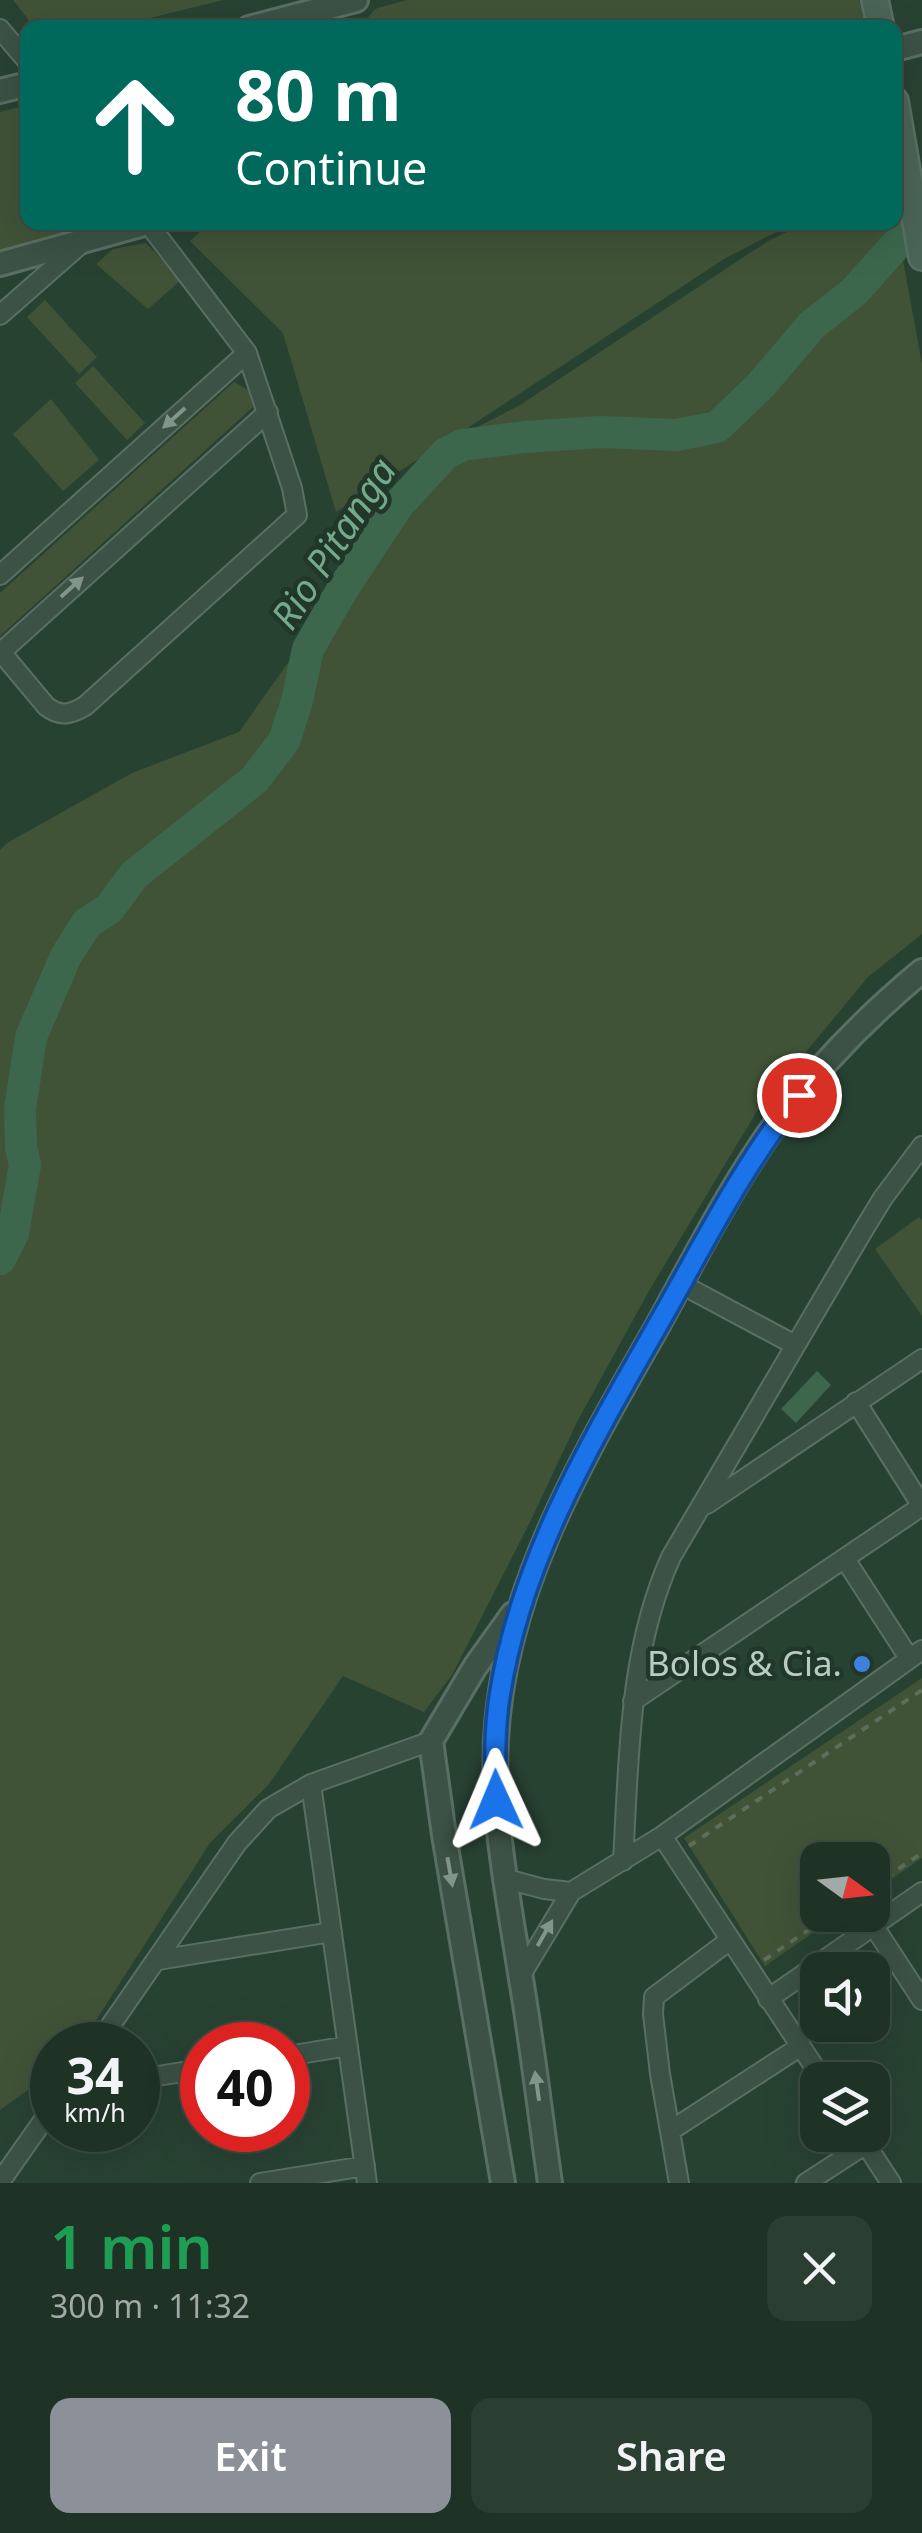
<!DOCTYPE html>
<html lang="en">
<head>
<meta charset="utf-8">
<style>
  :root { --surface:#1e3226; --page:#2b3e32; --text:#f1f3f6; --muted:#a1aaa7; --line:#3c4d43; --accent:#8c9099 }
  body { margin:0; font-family:"Noto Sans",sans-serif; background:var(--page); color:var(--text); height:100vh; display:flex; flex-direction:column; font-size:38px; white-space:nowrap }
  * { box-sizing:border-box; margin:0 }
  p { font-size:32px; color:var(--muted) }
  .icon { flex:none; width:55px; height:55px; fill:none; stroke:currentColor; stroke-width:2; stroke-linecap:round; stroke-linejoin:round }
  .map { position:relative; height:2183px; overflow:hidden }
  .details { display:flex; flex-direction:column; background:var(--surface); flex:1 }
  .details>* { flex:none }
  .guide { position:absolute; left:20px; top:20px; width:882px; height:210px; border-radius:20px; box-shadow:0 10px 40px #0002,0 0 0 2px var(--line); background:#00695c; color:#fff; overflow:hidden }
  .needle { width:65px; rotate:105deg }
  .buttons { position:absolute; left:800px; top:1842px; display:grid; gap:20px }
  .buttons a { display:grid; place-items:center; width:90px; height:90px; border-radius:20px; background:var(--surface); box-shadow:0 10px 40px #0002,0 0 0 2px var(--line); font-size:50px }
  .speed { position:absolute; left:30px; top:2022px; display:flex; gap:20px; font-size:50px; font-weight:700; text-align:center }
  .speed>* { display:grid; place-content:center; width:130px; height:130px; border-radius:50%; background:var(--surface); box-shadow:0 10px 40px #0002,0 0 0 2px var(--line); line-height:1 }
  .speed small { font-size:25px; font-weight:400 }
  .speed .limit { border:15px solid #d22; background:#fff; color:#111 }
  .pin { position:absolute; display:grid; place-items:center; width:85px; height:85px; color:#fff; margin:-42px; border:5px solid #fff; border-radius:50%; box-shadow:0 2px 10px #0007 }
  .me { position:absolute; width:110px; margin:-55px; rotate:359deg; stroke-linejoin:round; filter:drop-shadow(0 0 8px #0008) }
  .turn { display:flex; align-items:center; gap:35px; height:210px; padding:0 50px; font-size:45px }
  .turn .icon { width:130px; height:130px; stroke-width:2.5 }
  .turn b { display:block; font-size:70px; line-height:85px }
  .round { display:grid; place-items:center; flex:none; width:105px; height:105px; border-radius:20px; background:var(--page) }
  .summary { display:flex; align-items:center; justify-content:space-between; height:170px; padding:0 50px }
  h1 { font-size:60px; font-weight:600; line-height:75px; color:#1e9e55 }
  .action { display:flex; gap:20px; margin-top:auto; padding:20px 50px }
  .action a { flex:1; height:115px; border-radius:20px; background:var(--accent); color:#fff; font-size:40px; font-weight:600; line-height:115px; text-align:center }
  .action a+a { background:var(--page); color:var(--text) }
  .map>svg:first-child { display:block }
  .green { fill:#405337 }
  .water { fill:#3c674d }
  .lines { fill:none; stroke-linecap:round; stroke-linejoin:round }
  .river { stroke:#3c674d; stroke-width:32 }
  .minor-casing { stroke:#5a6f63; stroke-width:22 }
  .tertiary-casing { stroke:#5a6f63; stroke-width:28 }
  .secondary-casing { stroke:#5a6f63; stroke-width:30 }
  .path { stroke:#5b6f5a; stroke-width:4; stroke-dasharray:8 8; stroke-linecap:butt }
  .minor { stroke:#3c5245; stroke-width:18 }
  .tertiary { stroke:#3c5245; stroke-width:22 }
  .secondary { stroke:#4a6456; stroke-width:25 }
  .oneway { fill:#819589 }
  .route-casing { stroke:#114b97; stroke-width:25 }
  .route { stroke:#1a73e8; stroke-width:18 }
  .shop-dot { fill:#3f7fe0; stroke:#21372a; stroke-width:4 }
  .labels { text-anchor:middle; stroke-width:9; stroke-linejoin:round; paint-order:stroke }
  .poi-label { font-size:35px; fill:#b9ccc1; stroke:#21372a; text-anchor:end }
  .water-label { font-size:38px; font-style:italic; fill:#74a989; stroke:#21372a }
</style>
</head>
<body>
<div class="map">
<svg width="922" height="2183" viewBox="0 0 922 2183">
  <rect width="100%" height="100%" fill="#284232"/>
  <path class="green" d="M13 0H223L114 27 35 28Z
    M406 0H862L867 24 865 28 360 27 375 9Z
    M27 105 28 222 98 223 0 250V112Z
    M895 216 922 364V934L868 977 757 1111 650 1289 577 1422 531 1520 452 1675 424 1712 343 1676 269 1784 210 1843 80 2045H52V2073L0 2110V850L7 843 132 773 239 732 297 650 359 541 434 449 336 512 283 333 190 241 209 224 217 222 793 223 724 259 440 446 520 405 768 241 806 223 895 222Z
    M146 243 181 280 148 309 96 264 113 249Z
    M45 300 97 357 79 374 27 317Z
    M93 366 145 423 127 440 75 383Z
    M234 382 248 390 253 407 0 636V593Z
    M51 399 99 460 63 491 13 434Z
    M919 1217 922 1220V1316L875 1249Z
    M922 1678V1858L873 1892 872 1860H818V1915H839L765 1966 684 1838Z"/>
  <path class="water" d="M817 1371 831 1385 796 1423 781 1409Z"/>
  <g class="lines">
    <path class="river" d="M0 1259 13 1233 25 1165 21 1147 20 1109 31 1037 66 956 87 923 109 909 134 875 254 780 284 741 297 701 308 649 342 590 398 505 445 454 462 445 525 437 600 432 676 435 717 427 760 386 812 325 854 292 894 247 922 222"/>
    <defs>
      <path id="minor" d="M0 29 28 62
        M0 315 82 243
        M0 575 247 353
        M1 652 46 706C60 717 70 715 85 706L297 515 292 488 247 353 147 222
        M0 653 268 412
        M681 1284 795 1345
        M856 1402 922 1506
        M707 1504 922 1359
        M845 1559 909 1658
        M633 1701 922 1506
        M311 1784 367 2183
        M662 1836 823 2080
        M623 1861C629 1760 628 1652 671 1557L864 1229 883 1198 922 1146
        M503 1878 544 1889 571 1892
        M873 1925 922 2000
        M158 1960 332 1932
        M521 1975 571 1892 662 1836 922 1650
        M768 1999 922 1892
        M97 2045 237 1843 268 1809 311 1784 431 1741
        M288 2056 348 2046
        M138 2079 202 2069
        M670 2131 801 2046
        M861 2137 891 2183
        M0 2182 52 2108
        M260 2183 365 2166
        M679 2183 660 2074 653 2014 654 1997 730 1940
        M806 2183 866 2144"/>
      <path id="tertiary" d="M249 28 356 0
        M895 49 922 42
        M0 91 28 84
        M0 264 151 222
        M503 2183 444 1835 431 1741 475 1667 513 1614
        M550 2183C540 2113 532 2043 520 1973 508 1895 492 1819 496 1740 503 1592 582 1459 653 1334 693 1262 731 1185 780 1118 821 1064 870 1014 922 971"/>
      <path id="secondary" d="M875 0 881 28
        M895 101 922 257"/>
    </defs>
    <use href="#minor" class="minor-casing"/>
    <use href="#tertiary" class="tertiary-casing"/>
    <use href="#secondary" class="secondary-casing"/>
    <path class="path" d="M689 1846 922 1690
      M872 1887 922 1853
      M764 1960 831 1915"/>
    <use href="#minor" class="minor"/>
    <use href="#tertiary" class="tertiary"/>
    <use href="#secondary" class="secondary"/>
  </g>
  <defs><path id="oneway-solid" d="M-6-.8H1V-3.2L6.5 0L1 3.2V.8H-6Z" transform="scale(2.5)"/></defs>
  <g class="oneway">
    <use href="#oneway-solid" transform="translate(174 418) rotate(138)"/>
    <use href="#oneway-solid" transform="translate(72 587) rotate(-42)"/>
    <use href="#oneway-solid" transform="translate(450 1872) rotate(80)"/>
    <use href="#oneway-solid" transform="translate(545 1933) rotate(-60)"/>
    <use href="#oneway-solid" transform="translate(537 2086) rotate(-98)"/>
  </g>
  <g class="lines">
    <defs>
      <path id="route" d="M496 1800C495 1765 494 1729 500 1694 522 1553 599 1429 668 1307 708 1235 747 1160 799 1095"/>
    </defs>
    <use href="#route" class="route-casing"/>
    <use href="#route" class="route"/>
  </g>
  <circle class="shop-dot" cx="862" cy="1664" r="10"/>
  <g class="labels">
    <g class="poi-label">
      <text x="842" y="1676">Bolos &amp; Cia.</text>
    </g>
    <g class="water-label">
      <text transform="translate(334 544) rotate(-57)" y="13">Rio Pitanga</text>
    </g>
  </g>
</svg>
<div class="buttons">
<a><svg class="needle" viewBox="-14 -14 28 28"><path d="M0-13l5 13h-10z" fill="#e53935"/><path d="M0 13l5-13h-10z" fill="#a1aaa7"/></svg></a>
<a><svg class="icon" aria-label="sound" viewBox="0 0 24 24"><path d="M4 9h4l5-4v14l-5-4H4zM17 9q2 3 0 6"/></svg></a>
<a><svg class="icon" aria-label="layers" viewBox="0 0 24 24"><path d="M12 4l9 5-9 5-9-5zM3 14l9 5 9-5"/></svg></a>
</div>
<div class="speed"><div>34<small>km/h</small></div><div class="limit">40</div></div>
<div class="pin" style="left:799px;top:1095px;background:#d93025"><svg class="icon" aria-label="arrive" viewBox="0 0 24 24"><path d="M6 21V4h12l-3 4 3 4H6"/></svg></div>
<svg class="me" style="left:496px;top:1800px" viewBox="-20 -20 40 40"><path d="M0-17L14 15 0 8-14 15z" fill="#1a73e8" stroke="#fff" stroke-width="4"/></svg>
<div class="guide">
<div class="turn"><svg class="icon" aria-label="ahead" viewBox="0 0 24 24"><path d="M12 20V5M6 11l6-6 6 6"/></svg><div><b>80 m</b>Continue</div></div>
</div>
</div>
<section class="details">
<div class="summary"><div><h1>1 min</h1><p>300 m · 11:32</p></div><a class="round"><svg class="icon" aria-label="close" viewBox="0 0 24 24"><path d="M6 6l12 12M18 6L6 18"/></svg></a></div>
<div class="action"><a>Exit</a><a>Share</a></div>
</section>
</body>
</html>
